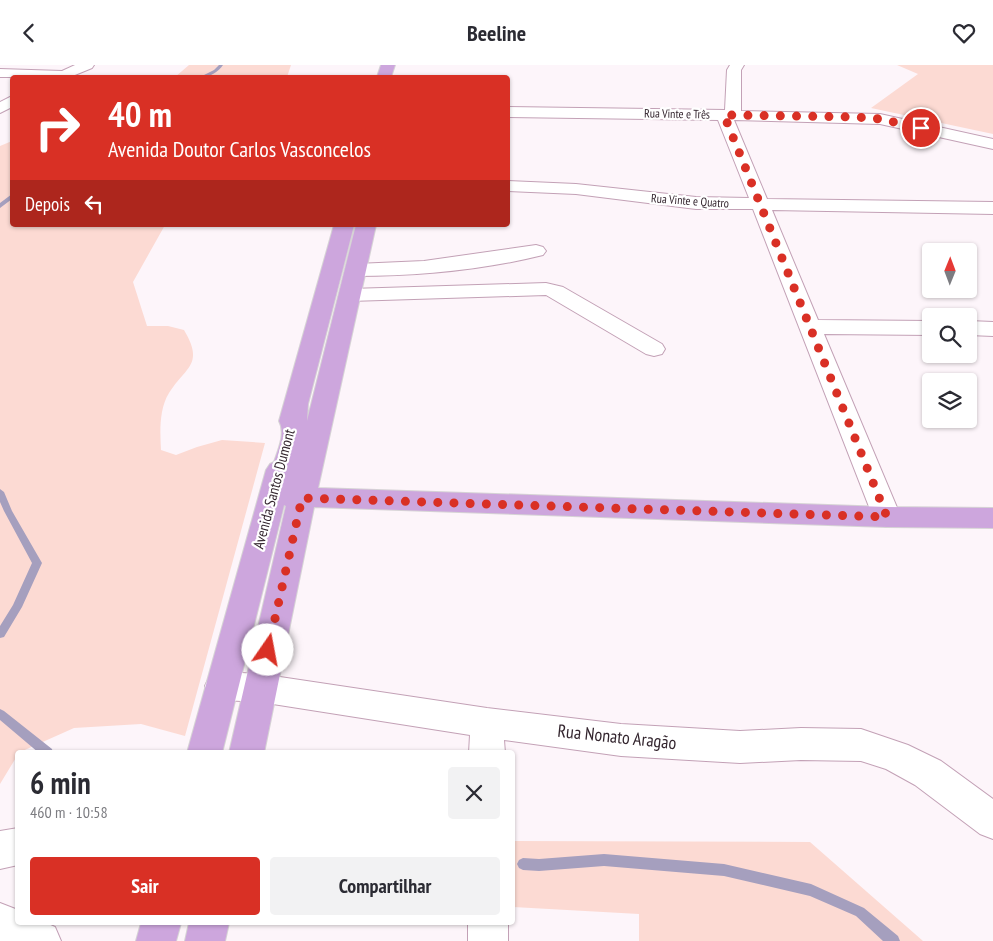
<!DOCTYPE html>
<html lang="pt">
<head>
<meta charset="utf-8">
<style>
  :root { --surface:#fff; --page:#f2f2f3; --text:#2b2b33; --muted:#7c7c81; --accent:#d93025 }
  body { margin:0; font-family:"PT Sans Narrow",sans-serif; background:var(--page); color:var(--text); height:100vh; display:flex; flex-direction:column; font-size:19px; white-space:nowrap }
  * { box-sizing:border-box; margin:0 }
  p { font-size:16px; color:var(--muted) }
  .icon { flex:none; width:28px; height:28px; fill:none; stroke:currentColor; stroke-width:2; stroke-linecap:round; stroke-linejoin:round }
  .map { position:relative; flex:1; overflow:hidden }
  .panel { position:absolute; left:15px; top:685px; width:500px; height:175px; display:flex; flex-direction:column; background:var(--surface); border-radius:5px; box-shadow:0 1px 4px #0004 }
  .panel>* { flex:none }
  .guide { position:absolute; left:10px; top:10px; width:500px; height:152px; border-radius:5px; box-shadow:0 1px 4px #0004; background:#d93025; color:#fff; overflow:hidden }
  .needle { width:32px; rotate:1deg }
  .buttons { position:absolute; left:922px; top:178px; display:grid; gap:10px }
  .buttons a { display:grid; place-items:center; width:55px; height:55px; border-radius:5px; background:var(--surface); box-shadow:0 1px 4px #0004; font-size:25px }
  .pin { position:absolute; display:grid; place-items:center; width:42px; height:42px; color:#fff; margin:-21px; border:2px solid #fff; border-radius:50%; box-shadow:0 1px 5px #0007 }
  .me { position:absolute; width:55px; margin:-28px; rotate:12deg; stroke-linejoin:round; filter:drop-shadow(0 0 4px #0008) }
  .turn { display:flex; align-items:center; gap:18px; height:105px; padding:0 15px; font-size:22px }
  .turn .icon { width:65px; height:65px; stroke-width:2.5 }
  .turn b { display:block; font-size:35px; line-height:42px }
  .then { display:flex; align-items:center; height:48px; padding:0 15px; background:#0003; gap:10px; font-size:19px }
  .round { display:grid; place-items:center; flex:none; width:52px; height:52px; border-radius:5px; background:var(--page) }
  .overview { display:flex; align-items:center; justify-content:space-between; height:85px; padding:0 15px }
  h1 { font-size:30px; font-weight:600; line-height:38px }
  .cta { display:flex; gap:10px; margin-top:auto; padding:10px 15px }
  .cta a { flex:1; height:58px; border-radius:5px; background:var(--accent); color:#fff; font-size:20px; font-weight:600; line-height:58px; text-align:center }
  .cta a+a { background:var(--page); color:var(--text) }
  header { display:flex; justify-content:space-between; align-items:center; height:65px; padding:0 15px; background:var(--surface); font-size:22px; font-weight:600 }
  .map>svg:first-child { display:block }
  .green { fill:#fcdad3 }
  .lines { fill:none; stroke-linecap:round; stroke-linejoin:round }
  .stream { fill:#a59fbe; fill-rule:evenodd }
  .minor-casing { stroke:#c3a1b6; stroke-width:2 }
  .major-casing { stroke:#d6d3d5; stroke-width:2 }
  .minor { fill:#fff; fill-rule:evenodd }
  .major { fill:#cda6dd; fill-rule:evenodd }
  .route { stroke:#d93025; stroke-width:9; stroke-dasharray:0 16.2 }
  .labels { text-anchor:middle; stroke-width:4.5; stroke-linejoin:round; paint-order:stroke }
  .far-street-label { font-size:12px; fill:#33252e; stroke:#fff }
  .street-label { font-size:15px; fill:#33252e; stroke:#fff }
  .near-street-label { font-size:18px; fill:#33252e; stroke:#fff }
</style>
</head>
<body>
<header><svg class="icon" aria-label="back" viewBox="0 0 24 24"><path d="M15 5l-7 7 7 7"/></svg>Beeline<svg class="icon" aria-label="heart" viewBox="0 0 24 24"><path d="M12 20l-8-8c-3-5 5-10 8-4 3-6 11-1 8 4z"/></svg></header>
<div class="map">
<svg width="993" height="876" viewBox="0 0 993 876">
  <rect width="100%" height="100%" fill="#fdf5fa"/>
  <path class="green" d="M189 0H291L287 12H175Z
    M897 0H993V69L871 43 918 9Z
    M12 76V160H165L133 217 147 261H168L184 265C205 300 185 302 169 328 159 344 160 367 161 385L176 390 197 382 222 375 265 378 185 671 141 659 74 663 18 688 17 691 0 719V81Z
    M512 776 810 777 923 876H639V849L513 842Z"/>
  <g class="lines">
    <path class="stream" d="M219 0H223C218 7 209 13 200 12L214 5Z
      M12 129V134L0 143V138Z
      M0 424 4 427 12 446 42 498 22 542 4 572 0 573V561L13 540 32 498 4 446 0 437Z
      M0 644 4 646 52 684 53 688H39L0 655Z
      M604 789 724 799 811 819 864 843 898 871 900 876H883L856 851 810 831 724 811 604 801 539 806 523 805 519 803 517 799 519 795 523 793 539 794Z"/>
    <defs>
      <path id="minor" d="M75 0H94L92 3 70 12H0V4L62 6Z
        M730 0H744L741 5V46L880 49 993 74V84L880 59 734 55 767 134 993 137V149L772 145 818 255 931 256V270L824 269 901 452 897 459 887 462 877 459 873 452 753 144H696L576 129 508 126V116L576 119 696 132 749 133 718 55 508 52V42L725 45 727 5Z
        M12 31V42L0 48V37Z
        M536 180 543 182 546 186 543 190C483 205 418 211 356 211L349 209 346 205 349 201 356 199 424 196Z
        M546 218 563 222 662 279 665 284 662 289 654 291 646 289 546 230 350 236 343 234 339 230 343 226 350 224Z
        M969 256 993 257V271L969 270Z
        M222 607 260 609 487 643 621 659 740 666 801 663 861 664 908 680 941 696 993 734V774L980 769 915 720 886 704 861 696 801 695 740 698 621 691 504 675 505 688H469L470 670 260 637 222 635 210 631 205 621 210 611Z
        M18 763V800L0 804V766Z
        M0 838 18 845V858H46L55 862 61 876H0Z
        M468 858H508V876H468Z"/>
      <path id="major" d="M381 0H395L391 12H377Z
        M334 160H354L308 339 307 356 356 160H376L318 423 887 442 993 443V463L887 462 314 442 264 688H229L286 441 284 440 222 688H187L266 405 270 399 274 397C278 385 286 368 279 356Z
        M141 858H181L176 876H136Z
        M189 858H229L225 876H185Z"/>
    </defs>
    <use href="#minor" class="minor-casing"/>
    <use href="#major" class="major-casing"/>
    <use href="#minor" class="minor"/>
    <use href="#major" class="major"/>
  </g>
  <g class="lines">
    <path class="route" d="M268 585 302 433 887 452 724 50 856 52 880 54 921 63"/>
  </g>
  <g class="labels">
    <g class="far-street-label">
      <text transform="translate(677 49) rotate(1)" y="4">Rua Vinte e Três</text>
      <text transform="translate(690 136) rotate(4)" y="4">Rua Vinte e Quatro</text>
    </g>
    <g class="street-label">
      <text transform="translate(274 424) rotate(-75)" y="5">Avenida Santos Dumont</text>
    </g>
    <g class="near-street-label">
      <text transform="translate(617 672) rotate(6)" y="6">Rua Nonato Aragão</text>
    </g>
  </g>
</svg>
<div class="buttons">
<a><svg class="needle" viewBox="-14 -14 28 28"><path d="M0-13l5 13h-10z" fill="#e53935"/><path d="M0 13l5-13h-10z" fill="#7c7c81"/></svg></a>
<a><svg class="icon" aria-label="search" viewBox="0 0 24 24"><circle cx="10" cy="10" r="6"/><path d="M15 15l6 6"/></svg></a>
<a><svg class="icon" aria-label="layers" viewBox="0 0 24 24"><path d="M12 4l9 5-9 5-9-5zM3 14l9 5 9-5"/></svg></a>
</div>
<div class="pin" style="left:921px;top:63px;background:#d93025"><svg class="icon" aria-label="arrive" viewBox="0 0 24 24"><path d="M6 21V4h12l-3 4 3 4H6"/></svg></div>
<svg class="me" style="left:268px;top:585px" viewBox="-20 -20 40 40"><circle r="19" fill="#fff"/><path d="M0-13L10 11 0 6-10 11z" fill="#d93025"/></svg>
<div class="guide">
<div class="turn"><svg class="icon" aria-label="right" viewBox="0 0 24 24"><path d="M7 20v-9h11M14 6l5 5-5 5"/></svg><div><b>40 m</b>Avenida Doutor Carlos Vasconcelos</div></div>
<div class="then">Depois<svg class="icon" aria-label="left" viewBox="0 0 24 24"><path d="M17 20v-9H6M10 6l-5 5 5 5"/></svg></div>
</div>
<section class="panel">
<div class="overview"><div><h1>6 min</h1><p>460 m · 10:58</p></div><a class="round"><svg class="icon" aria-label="close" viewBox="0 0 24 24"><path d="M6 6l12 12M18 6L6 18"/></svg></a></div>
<div class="cta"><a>Sair</a><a>Compartilhar</a></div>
</section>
</div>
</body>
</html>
